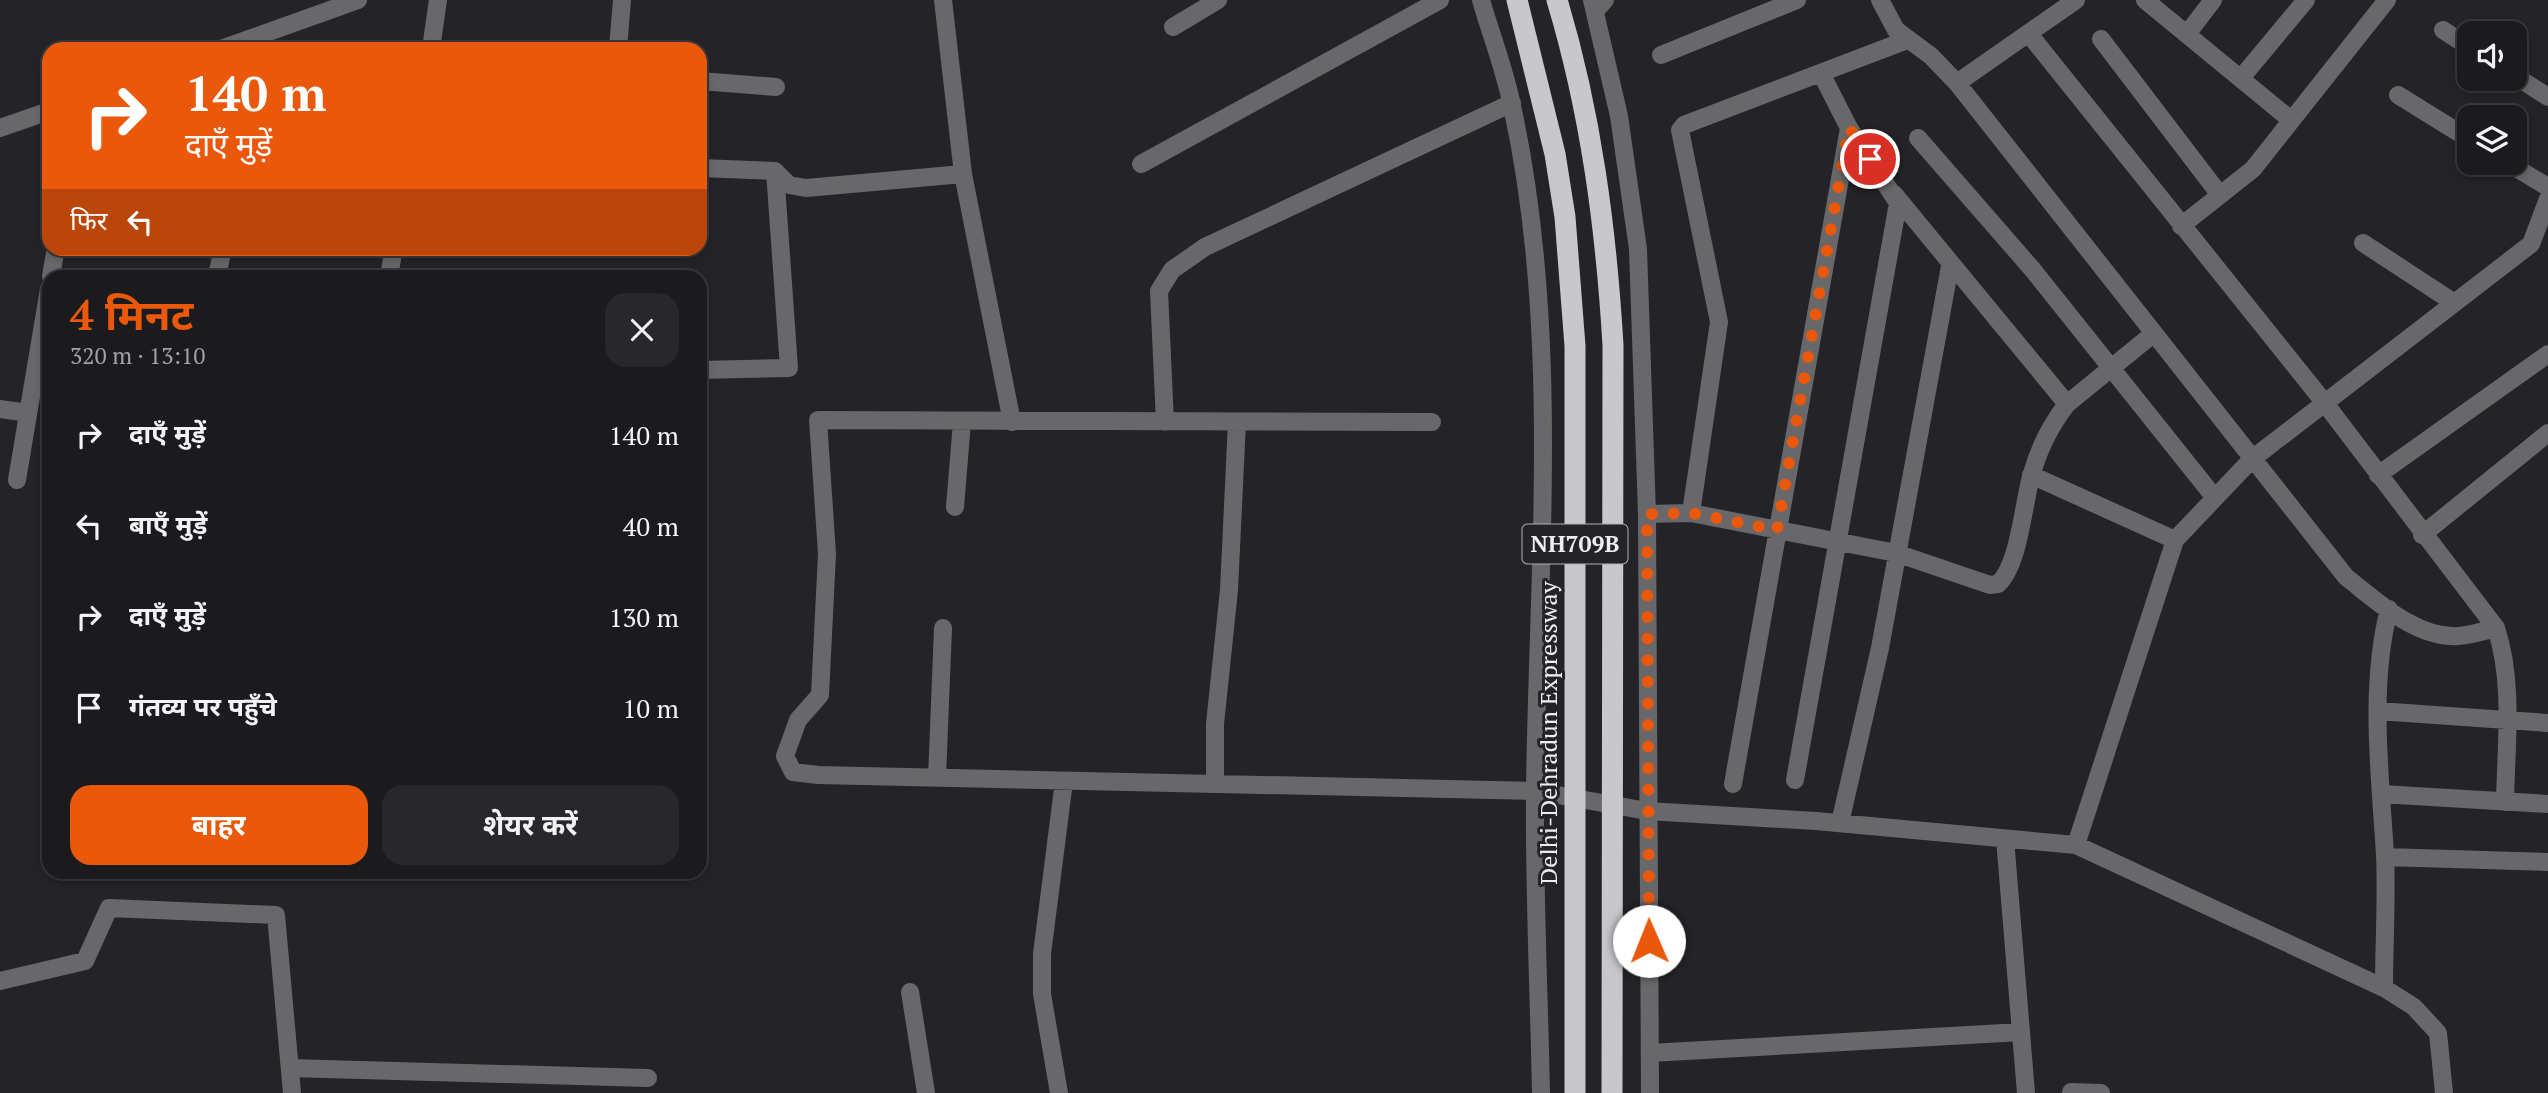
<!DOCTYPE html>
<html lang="hi">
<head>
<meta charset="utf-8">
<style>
  :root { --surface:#1b1b1e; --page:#28282b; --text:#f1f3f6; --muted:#a0a1a4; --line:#39393c; --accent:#ea580c }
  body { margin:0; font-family:"PT Serif","Noto Sans Devanagari",serif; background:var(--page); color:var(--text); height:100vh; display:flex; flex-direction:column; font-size:26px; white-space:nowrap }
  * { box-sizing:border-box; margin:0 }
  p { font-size:23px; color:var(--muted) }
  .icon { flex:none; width:38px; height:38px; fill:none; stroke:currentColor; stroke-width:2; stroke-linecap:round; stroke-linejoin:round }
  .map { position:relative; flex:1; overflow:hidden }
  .drawer { position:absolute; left:42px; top:270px; width:665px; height:609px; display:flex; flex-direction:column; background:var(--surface); border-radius:21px; box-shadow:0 4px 10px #0003,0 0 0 2px var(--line) }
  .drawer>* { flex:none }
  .banner { position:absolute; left:42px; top:42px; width:665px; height:214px; border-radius:21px; box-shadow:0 4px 10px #0003,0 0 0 2px var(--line); background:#ea580c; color:#fff; overflow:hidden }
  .buttons { position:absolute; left:2457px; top:21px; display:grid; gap:14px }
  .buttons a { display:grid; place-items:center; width:70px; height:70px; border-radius:14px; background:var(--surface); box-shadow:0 4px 10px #0003,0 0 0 2px var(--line); font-size:35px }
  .pin { position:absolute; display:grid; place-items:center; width:60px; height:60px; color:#fff; margin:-30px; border:4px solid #fff; border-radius:50%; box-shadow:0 2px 7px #0007 }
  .me { position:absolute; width:77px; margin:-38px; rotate:359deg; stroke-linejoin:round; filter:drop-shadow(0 0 5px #0008) }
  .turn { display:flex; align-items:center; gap:24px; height:147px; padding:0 28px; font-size:32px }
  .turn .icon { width:91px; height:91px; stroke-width:2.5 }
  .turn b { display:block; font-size:49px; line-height:60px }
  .then { display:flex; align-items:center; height:66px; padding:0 28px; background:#0003; gap:14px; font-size:26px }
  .round { display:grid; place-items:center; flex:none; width:74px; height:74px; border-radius:21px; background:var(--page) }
  .headline { display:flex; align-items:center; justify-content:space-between; height:119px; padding:0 28px }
  h1 { font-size:42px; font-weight:700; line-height:52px; color:var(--accent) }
  .button { display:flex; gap:14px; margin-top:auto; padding:14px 28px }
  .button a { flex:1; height:80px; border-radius:21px; background:var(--accent); color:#fff; font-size:28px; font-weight:700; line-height:80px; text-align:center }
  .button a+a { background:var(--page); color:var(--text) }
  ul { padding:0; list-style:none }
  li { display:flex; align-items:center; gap:21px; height:91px; padding:0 28px }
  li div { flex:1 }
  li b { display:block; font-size:26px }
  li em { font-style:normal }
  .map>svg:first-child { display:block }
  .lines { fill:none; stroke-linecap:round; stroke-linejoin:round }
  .minor { stroke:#68686a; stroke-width:18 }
  .tertiary { stroke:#68686a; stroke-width:18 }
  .motorway-bridge { stroke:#c7c7cc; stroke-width:21 }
  .route { stroke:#ea580c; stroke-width:12; stroke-dasharray:0 21.6 }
  .labels { text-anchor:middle; stroke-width:6; stroke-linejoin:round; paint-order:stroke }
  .shield { fill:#242428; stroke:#b1b1b4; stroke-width:2 }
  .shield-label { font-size:23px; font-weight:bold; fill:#eeedf0 }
  .street-label { font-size:24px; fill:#eeedf0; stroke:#242428 }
</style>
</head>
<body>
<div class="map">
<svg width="2548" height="1093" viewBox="0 0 2548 1093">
  <rect width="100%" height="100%" fill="#242428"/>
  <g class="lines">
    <path class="minor" d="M1880 0 1896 30 1931 56 1957 83 2346 577C2377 601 2416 639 2459 636 2471 635 2484 631 2496 628
      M2145 0 2291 120
      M1595 11 1605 0
      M1173 27 1218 0
      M2443 30 2469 47
      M2029 34 2324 402 2496 628C2514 682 2506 746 2505 802
      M2187 34 2213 0
      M2101 39 2220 195
      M221 49 358 0
      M431 49 438 0
      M618 49 622 0
      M1661 55 1797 0
      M2515 76 2548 97
      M2241 78 2306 0
      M700 81 776 87
      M1957 83 2076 0
      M2398 95 2469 139
      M0 128 49 111
      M1918 138 2033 270 2215 498
      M2508 163 2548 187
      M1141 164 1440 0
      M700 168 775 171 789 185 806 188 963 174 943 0
      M963 174 1012 422
      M1894 194 2067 404
      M2181 226 2253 169 2387 0
      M2363 243 2453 302
      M51 276 56 248
      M217 276 223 248
      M389 276 394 248
      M700 370 789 368 775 171
      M0 409 28 413
      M1165 422 1159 291 1172 270 1205 247 1512 103
      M1432 422 818 420 827 554 820 695 798 720 785 756 793 772 818 775 1535 791
      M2031 475 2175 540
      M2378 475 2548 354
      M17 480 49 289
      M955 507 962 422
      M1691 513 1719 322 1680 130 1684 125 1907 40
      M1647 514 1691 513 1896 553 1990 585 1998 584C2019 565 2023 506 2031 477 2038 450 2050 426 2067 404L2153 334
      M2422 535 2548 433
      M2378 711 2548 723
      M937 778 943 628
      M1795 780 1898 203 1849 128 1821 73
      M1215 784V724L1229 590 1237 422
      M1733 784 1849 128
      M2381 794 2548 804
      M1647 811 1816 821 2076 845 2384 988 2414 1007 2438 1033 2444 1093
      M1840 823 1880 648 1950 266
      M2005 839 2026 1093
      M2076 845 2175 540 2252 459 2531 244 2548 199
      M2385 857 2548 862
      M0 981 85 961 109 908 276 915 292 1093
      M2384 988C2384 943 2387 898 2385 854 2380 773 2369 688 2389 609
      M910 992 926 1093
      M1650 1053 2021 1032
      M290 1068 648 1078
      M2071 1092 2101 1093
      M1059 1093 1042 994V954L1064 781"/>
    <path class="tertiary" d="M1481 0C1491 35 1505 70 1512 106 1561 330 1538 562 1535 789 1534 890 1539 992 1541 1093
      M1592 0 1619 116 1638 249 1647 514 1650 1093
      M1535 791 1647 811"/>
    <path class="motorway-bridge" d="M1517 0 1555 154 1565 217 1575 346V1093
      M1557 0C1591 113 1606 228 1613 345L1612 1093"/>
  </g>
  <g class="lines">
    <path class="route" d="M1649 941 1647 514 1691 513 1777 530 1849 128 1870 159"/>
  </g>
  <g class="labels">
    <rect class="shield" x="1522.5" y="524.5" width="105" height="39" rx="5"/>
    <g class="shield-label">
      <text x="1575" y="552">NH709B</text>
    </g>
    <g class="street-label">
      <text transform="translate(1549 733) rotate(-90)" y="8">Delhi-Dehradun Expressway</text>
    </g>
  </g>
</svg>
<div class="buttons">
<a><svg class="icon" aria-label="sound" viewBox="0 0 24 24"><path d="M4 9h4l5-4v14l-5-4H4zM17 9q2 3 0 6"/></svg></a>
<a><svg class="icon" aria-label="layers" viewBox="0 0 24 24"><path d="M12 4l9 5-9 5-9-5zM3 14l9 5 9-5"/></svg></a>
</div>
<div class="pin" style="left:1870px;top:159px;background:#d93025"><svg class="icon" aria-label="arrive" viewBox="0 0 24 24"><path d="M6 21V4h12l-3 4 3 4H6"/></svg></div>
<svg class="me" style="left:1649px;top:941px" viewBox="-20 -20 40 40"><circle r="19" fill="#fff"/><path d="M0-13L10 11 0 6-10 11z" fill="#ea580c"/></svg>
<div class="banner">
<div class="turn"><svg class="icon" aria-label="right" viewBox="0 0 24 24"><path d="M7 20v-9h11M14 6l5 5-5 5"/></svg><div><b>140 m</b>दाएँ मुड़ें</div></div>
<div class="then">फिर<svg class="icon" aria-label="left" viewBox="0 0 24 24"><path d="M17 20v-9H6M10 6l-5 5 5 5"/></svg></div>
</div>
<section class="drawer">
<div class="headline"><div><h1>4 मिनट</h1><p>320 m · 13:10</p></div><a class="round"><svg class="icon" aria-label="close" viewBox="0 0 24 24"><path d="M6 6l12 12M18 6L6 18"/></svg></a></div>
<ul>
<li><svg class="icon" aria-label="right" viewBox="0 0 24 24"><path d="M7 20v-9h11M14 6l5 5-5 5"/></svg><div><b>दाएँ मुड़ें</b></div><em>140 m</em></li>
<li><svg class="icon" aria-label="left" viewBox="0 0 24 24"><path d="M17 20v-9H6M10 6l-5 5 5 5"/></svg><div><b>बाएँ मुड़ें</b></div><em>40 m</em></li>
<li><svg class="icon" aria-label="right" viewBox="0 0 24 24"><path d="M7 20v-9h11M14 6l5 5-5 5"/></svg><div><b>दाएँ मुड़ें</b></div><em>130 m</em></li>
<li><svg class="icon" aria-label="arrive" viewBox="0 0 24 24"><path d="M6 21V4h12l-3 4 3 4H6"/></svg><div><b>गंतव्य पर पहुँचे</b></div><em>10 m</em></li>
</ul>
<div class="button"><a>बाहर</a><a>शेयर करें</a></div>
</section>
</div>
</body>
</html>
